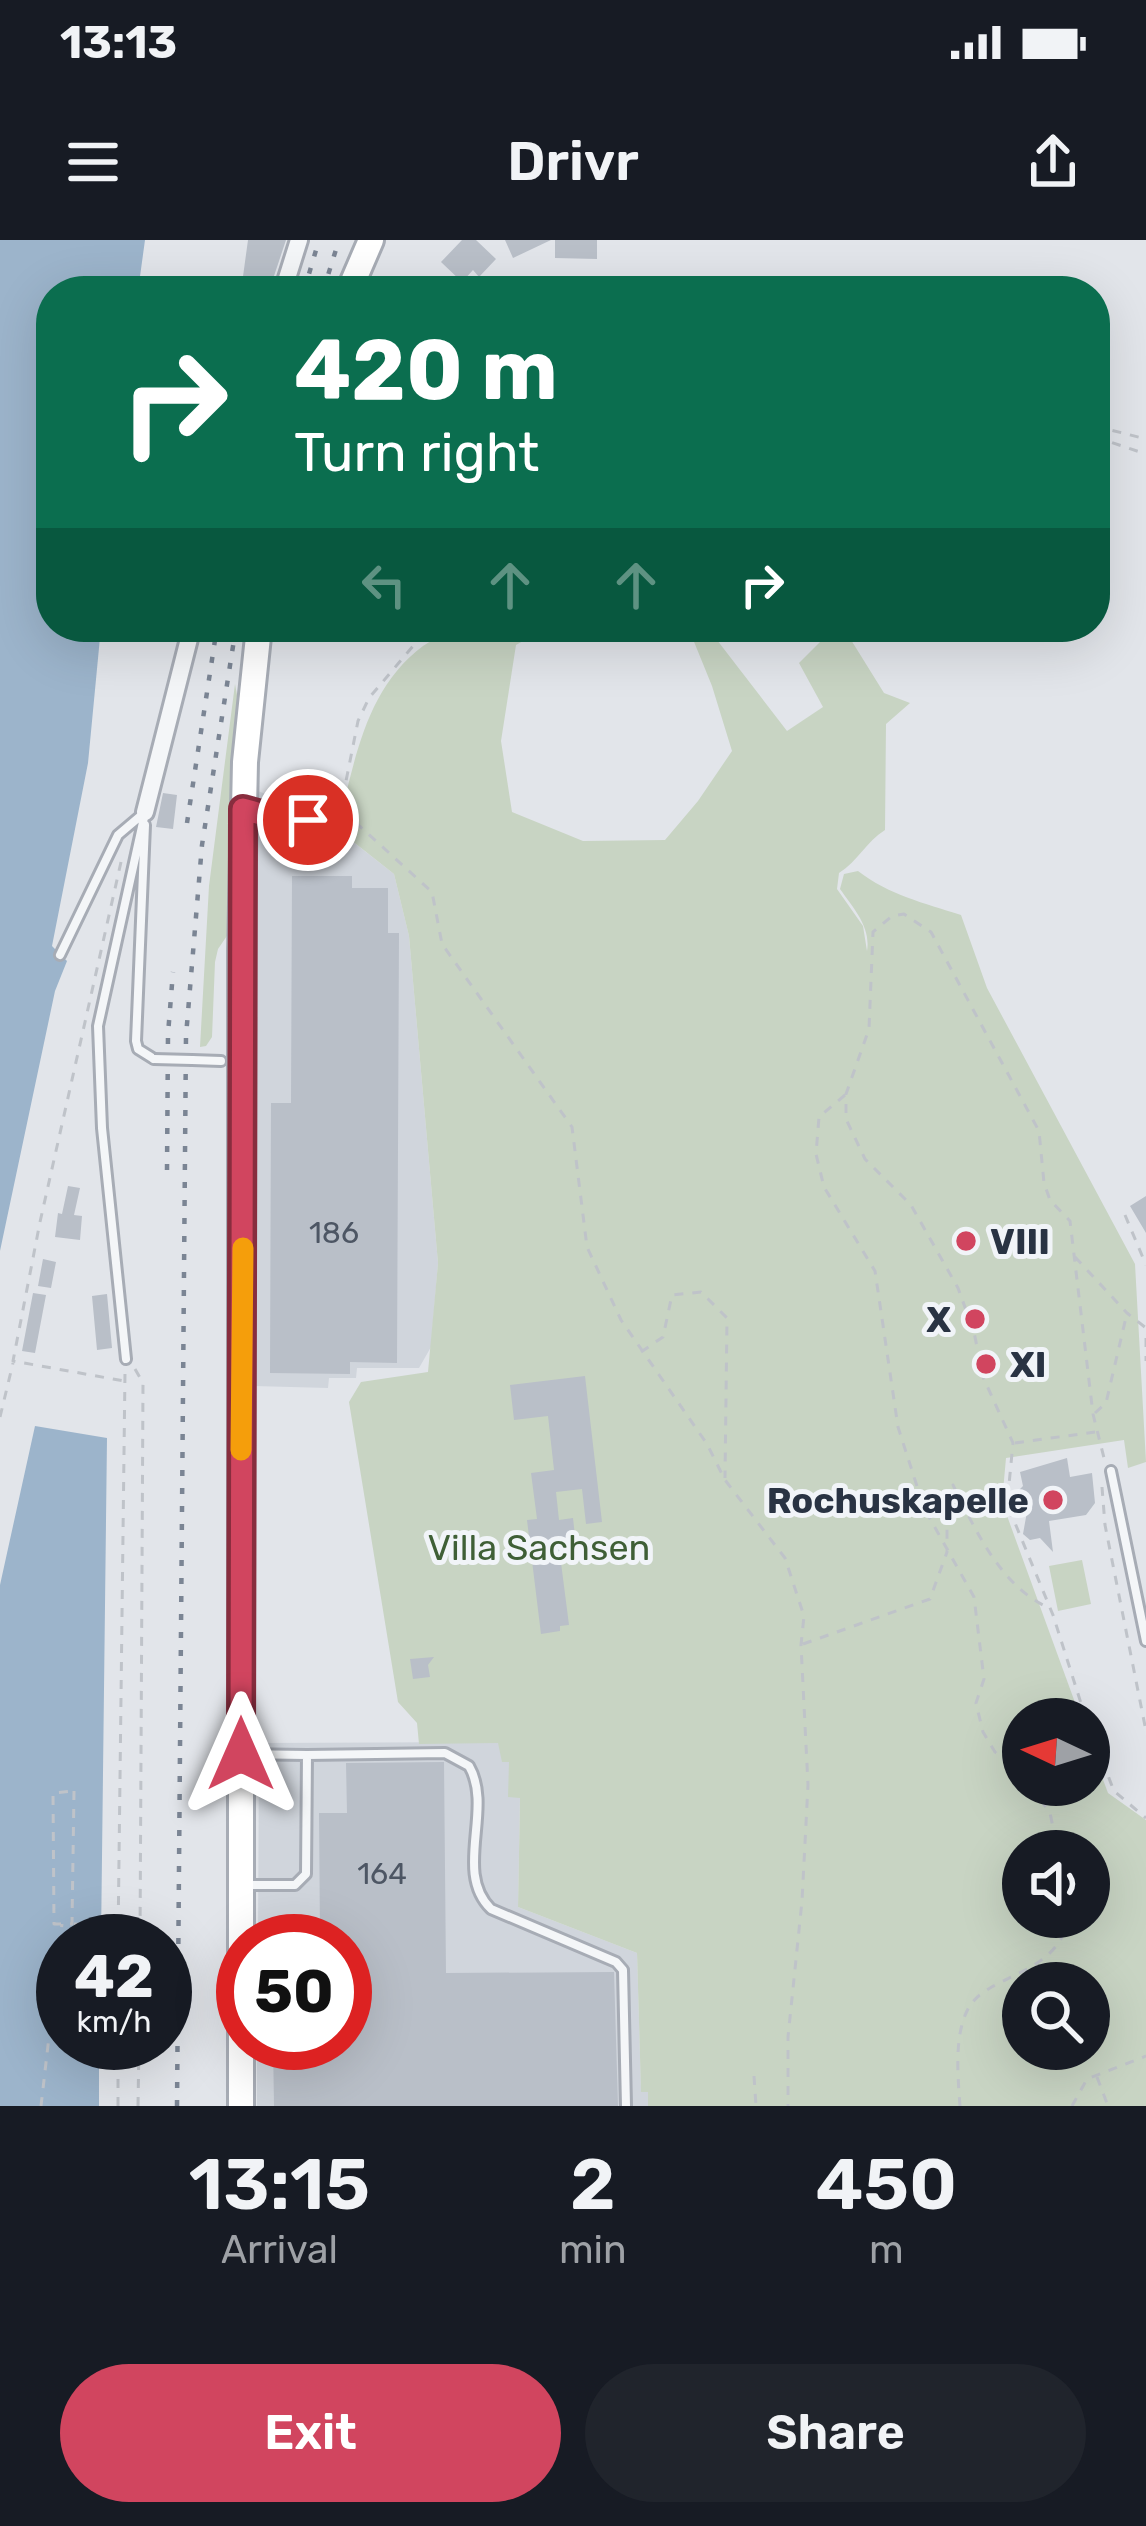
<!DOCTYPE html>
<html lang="en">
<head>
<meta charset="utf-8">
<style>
  :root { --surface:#171b24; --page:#20242c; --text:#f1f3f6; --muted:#9ea1a6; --accent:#d1455f }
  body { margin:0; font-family:Rubik,sans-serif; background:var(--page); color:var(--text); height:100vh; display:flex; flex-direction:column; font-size:45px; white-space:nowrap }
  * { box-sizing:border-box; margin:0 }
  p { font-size:39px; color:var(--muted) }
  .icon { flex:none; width:66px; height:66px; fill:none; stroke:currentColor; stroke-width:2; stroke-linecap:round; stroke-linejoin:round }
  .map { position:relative; height:1866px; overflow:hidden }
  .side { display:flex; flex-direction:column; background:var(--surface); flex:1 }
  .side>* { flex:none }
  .banner { position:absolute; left:36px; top:36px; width:1074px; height:366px; border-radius:48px; box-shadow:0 12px 48px #0002; background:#0b6e4f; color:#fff; overflow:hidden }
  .needle { width:78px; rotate:274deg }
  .fabs { position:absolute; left:1002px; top:1458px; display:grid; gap:24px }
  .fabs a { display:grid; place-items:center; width:108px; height:108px; border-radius:50%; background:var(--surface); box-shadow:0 12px 48px #0002; font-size:60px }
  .speed { position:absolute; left:36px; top:1674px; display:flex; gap:24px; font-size:60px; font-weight:700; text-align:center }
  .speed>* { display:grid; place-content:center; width:156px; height:156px; border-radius:50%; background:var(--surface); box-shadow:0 12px 48px #0002; line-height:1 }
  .speed small { font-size:30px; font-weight:400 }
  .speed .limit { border:18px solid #d22; background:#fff; color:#111 }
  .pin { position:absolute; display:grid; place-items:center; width:102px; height:102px; color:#fff; margin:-51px; border:6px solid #fff; border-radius:50%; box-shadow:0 3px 12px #0007 }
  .me { position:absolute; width:132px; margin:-66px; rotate:0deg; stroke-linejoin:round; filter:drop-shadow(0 0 9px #0008) }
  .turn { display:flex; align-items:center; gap:42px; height:252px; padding:0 60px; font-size:54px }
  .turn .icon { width:156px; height:156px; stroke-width:2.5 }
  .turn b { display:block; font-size:84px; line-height:102px }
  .lanes { display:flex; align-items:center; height:114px; padding:0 60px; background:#0003; justify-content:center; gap:60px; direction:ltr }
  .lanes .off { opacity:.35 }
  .eta { display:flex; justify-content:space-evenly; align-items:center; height:204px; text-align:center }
  .eta b { font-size:72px; font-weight:600; line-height:84px }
  .button { display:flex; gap:24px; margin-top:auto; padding:24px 60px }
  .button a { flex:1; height:138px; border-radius:72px; background:var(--accent); color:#fff; font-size:48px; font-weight:600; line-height:138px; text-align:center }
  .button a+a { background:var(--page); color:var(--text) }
  .status { display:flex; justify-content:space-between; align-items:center; height:84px; padding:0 60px; background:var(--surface); direction:ltr }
  .status svg { height:33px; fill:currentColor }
  header { display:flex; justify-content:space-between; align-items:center; height:156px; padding:0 60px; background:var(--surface); font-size:54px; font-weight:600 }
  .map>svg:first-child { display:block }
  .built { fill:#d0d5dc }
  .green { fill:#c8d4c3; fill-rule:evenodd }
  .water { fill:#9cb4cb }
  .building { fill:#b9bfc8 }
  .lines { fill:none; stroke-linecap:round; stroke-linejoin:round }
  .lane-casing { stroke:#a7acb5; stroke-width:14 }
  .street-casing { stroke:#a7acb5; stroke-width:22 }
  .secondary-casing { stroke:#a7acb5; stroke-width:30 }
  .path { stroke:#bfc3c9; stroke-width:3; stroke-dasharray:9 9; stroke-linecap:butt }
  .lane { stroke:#f4f6f8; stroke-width:8 }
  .street { stroke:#f4f6f8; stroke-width:16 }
  .secondary { stroke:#fff; stroke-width:24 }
  .rail { stroke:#7b8594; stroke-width:4.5; stroke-dasharray:6 12; stroke-linecap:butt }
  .lane-bridge-casing { stroke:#a7acb5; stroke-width:14; stroke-linecap:butt }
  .lane-bridge { stroke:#f4f6f8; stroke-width:8 }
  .route-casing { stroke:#882d3e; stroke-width:30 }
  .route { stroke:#d1455f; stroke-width:21 }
  .slow { stroke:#f59e0b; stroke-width:21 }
  .poi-dot { fill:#d1455f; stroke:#f1f4f8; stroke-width:4.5 }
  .labels { text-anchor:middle; stroke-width:10; stroke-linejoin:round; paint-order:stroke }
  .number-label { font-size:30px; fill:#4d5664 }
  .poi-label { font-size:36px; font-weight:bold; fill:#293343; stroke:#f1f4f8; text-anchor:start }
  .park-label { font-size:36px; fill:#3f5f36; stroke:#f1f4f8 }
</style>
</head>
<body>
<div class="status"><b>13:13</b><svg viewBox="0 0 49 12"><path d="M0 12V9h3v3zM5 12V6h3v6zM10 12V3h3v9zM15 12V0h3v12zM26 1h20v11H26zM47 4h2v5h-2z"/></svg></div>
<header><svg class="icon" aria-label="menu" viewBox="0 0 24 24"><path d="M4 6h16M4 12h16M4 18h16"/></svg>Drivr<svg class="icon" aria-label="share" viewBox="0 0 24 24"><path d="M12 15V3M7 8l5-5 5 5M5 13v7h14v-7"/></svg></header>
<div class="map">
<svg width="1146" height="1866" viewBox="0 0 1146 1866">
  <rect width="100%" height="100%" fill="#e2e5ea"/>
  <path class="built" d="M255 550 315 572 394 634 409 696 438 1023 431 1107 419 1128H357L356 1138H329L328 1148 253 1146Z
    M498 1502 509 1521 520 1557 518 1667 637 1713 641 1851H648V1866H257V1803H345V1701H258L259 1503Z"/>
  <path class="green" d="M477 387 544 389 516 405 501 501 512 572 583 601 665 600 698 561 732 511 712 446 688 387H707L787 491 823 467 799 423 835 387H843L884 453 910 463 886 484 885 590C866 602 858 621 839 633L837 649 863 686 867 711C871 687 854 669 840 649L844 634 858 631C889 655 924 663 961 675L987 748 1135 1024 1146 1222 1128 1228 1124 1200 1006 1218 1002 1262 1081 1479H1023V1545H1089V1502L1108 1553 1146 1580V1866H648V1852H641L637 1713 518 1667 520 1558 508 1557 509 1522H502L498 1503 419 1504 417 1483 398 1462 349 1162 361 1142 428 1132 438 1023 409 696 394 634 337 589C355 523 364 450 423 406 437 396 460 392 477 387ZM1023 1611H1089V1677H1023ZM1023 1743H1089V1809H1023Z
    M235 444 239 466 233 687 218 709 215 722 212 797 206 806 200 807 209 646Z
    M1082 1320 1091 1364 1058 1371 1049 1326Z"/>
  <path class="water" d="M0 0H145L138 51H51V387H101L88 523 52 706 67 721 55 751 0 1011Z
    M35 1186 107 1198 101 1701H63V1803H99V1866H0V1345Z"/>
  <path class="building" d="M248 0H286L269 51H241Z
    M462 0H476L496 19 479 37 473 30 462 42 441 22Z
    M505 0H551L513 18Z
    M555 0H597V19L555 18Z
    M163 553 177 555 173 589 156 587Z
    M292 636H352V648H388V693H399L397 1123 350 1122V1134L270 1133 271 863H291Z
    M68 946 80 948 74 975 82 976 80 1000 55 997 58 973 62 974Z
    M1146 956V993L1130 966Z
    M43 1019 56 1022 51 1048 38 1046Z
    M33 1053 46 1055 35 1113 22 1111Z
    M107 1054 112 1108 97 1110 92 1056Z
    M585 1136 602 1282 586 1284 582 1249 556 1252 559 1280 573 1278 575 1296 571 1297 573 1314 560 1315 569 1385 560 1386V1391L541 1394 527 1280 537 1279 531 1233 554 1230 548 1176 514 1180 510 1145Z
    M1067 1218 1070 1237 1092 1233 1095 1263 1086 1275 1049 1281 1053 1312 1040 1298 1030 1300 1023 1294 1028 1266 1017 1268 1011 1258 1023 1246 1020 1232Z
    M434 1417 428 1425 430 1437 413 1439 410 1419Z
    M444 1522 446 1733 614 1732 618 1866H274L273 1803H345L348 1695 320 1696 319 1573H347L346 1523Z"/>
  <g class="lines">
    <defs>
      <path id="lane" d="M251 570 308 580
        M145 585 136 801 138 809 154 819
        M60 715 118 595 144 573
        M192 820 221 821
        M126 1119 102 888 98 786 145 573
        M1111 1231 1146 1401
        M246 1514 307 1515 306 1634 295 1645H248
        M307 1515 445 1513 469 1526C494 1569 453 1632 491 1669L616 1722 623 1730 626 1866"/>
      <path id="street" d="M283 51 299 0
        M145 572 192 387"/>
      <path id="secondary" d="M349 51 371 0
        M241 1866V711L245 522 259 387"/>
    </defs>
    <use href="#lane" class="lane-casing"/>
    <use href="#street" class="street-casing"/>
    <use href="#secondary" class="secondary-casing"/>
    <path class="path" d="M1095 186 1146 199
      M1095 197 1146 214
      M303 569 313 564 315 572
      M339 576 354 581 432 652 442 704 572 887 587 1007 621 1080 707 1204 725 1240 785 1318 804 1376 801 1405 808 1545 802 1661 788 1797V1866
      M322 580 339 576 358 481 369 458 419 399 454 387
      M121 622 40 982 13 1121 124 1141
      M845 855 819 877 816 914 824 947 875 1031 898 1187 924 1268 974 1357 984 1439 976 1463 983 1492 995 1512 1023 1537
      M1125 975 1146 1025
      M1075 1017 1127 1073 1146 1088
      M1146 1098V1121
      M641 1112 663 1097 672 1055 701 1052 727 1078 725 1238
      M135 1129 143 1143 140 1701
      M1095 1173 1106 1163 1127 1073
      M0 1177 13 1123
      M1015 1203 1095 1192
      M1102 1247 1105 1285 1146 1491
      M803 1404 930 1359 947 1312V1260L953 1245C975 1289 1000 1345 1047 1367
      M1086 1479 1053 1375 1010 1271 1008 1255 1013 1203 983 1137 974 1092 958 1048 911 965 865 919 846 879V854L869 789 873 692 892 676 904 674 931 692 1039 891 1044 943 1050 960 1070 981 1093 1174 1105 1222
      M1089 1487 1114 1551 1146 1578
      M1030 1545 1050 1573 1058 1611
      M74 1551 72 1684H54L53 1553Z
      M74 1684 118 1687
      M118 1701 125 1132
      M118 1803V1866
      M754 1836 756 1866
      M1097 1837 1108 1866
      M41 1866 62 1684
      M138 1866 139 1803
      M960 1866C958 1838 954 1797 967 1771 984 1733 1060 1737 1068 1677
      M1072 1866 1087 1839 1146 1816"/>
    <use href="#lane" class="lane"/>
    <use href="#street" class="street"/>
    <use href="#secondary" class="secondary"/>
    <path class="rail" d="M304 51 319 0
      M323 51 339 0
      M187 583 217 387
      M167 930 168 794 173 732
      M177 1866 186 796 202 605 236 387"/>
    <defs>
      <path id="lane-bridge" d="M154 819 192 820"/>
    </defs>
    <use href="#lane-bridge" class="lane-bridge-casing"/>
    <use href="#lane-bridge" class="lane-bridge"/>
  </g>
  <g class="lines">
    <defs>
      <path id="route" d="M241 1514 243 569 272 577 308 580"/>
    </defs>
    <use href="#route" class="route-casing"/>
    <use href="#route" class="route"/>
    <path class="slow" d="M241 1210 243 1008"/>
  </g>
  <g class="poi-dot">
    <circle cx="966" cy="1001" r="12"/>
    <circle cx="975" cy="1079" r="12"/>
    <circle cx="986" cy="1124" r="12"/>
    <circle cx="1053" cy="1260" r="12"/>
  </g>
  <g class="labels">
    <g class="number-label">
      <text x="334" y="1003">186</text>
      <text x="382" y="1644">164</text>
    </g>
    <g class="poi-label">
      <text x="990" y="1014">VIII</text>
      <text x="951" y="1092" text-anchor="end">X</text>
      <text x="1010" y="1137">XI</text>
      <text x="1029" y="1273" text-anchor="end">Rochuskapelle</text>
    </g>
    <g class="park-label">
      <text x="539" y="1320">Villa Sachsen</text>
    </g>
  </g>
</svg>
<div class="fabs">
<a><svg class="needle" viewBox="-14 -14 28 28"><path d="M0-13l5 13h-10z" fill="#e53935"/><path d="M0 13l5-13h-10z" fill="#9ea1a6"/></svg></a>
<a><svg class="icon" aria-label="sound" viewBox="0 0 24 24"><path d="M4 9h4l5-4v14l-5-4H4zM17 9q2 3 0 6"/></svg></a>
<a><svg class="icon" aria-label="search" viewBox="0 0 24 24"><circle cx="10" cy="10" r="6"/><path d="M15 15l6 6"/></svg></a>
</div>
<div class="speed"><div>42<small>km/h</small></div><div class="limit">50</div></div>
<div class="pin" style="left:308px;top:580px;background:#d93025"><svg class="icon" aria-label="arrive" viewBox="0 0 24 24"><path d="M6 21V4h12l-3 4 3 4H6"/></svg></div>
<svg class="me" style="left:241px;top:1514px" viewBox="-20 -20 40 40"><path d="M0-17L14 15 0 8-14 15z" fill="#d1455f" stroke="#fff" stroke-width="4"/></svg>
<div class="banner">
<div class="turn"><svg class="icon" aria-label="right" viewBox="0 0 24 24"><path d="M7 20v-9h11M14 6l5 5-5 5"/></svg><div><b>420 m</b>Turn right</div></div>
<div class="lanes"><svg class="icon off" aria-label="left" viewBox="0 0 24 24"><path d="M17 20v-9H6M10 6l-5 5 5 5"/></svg><svg class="icon off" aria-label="ahead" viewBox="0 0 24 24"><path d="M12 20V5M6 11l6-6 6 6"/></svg><svg class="icon off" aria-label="ahead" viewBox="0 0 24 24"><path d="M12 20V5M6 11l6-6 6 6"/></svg><svg class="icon" aria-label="right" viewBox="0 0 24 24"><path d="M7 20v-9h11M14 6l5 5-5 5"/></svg></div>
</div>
</div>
<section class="side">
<div class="eta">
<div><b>13:15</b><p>Arrival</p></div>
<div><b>2</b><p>min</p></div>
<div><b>450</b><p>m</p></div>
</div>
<div class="button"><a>Exit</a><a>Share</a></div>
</section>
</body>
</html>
